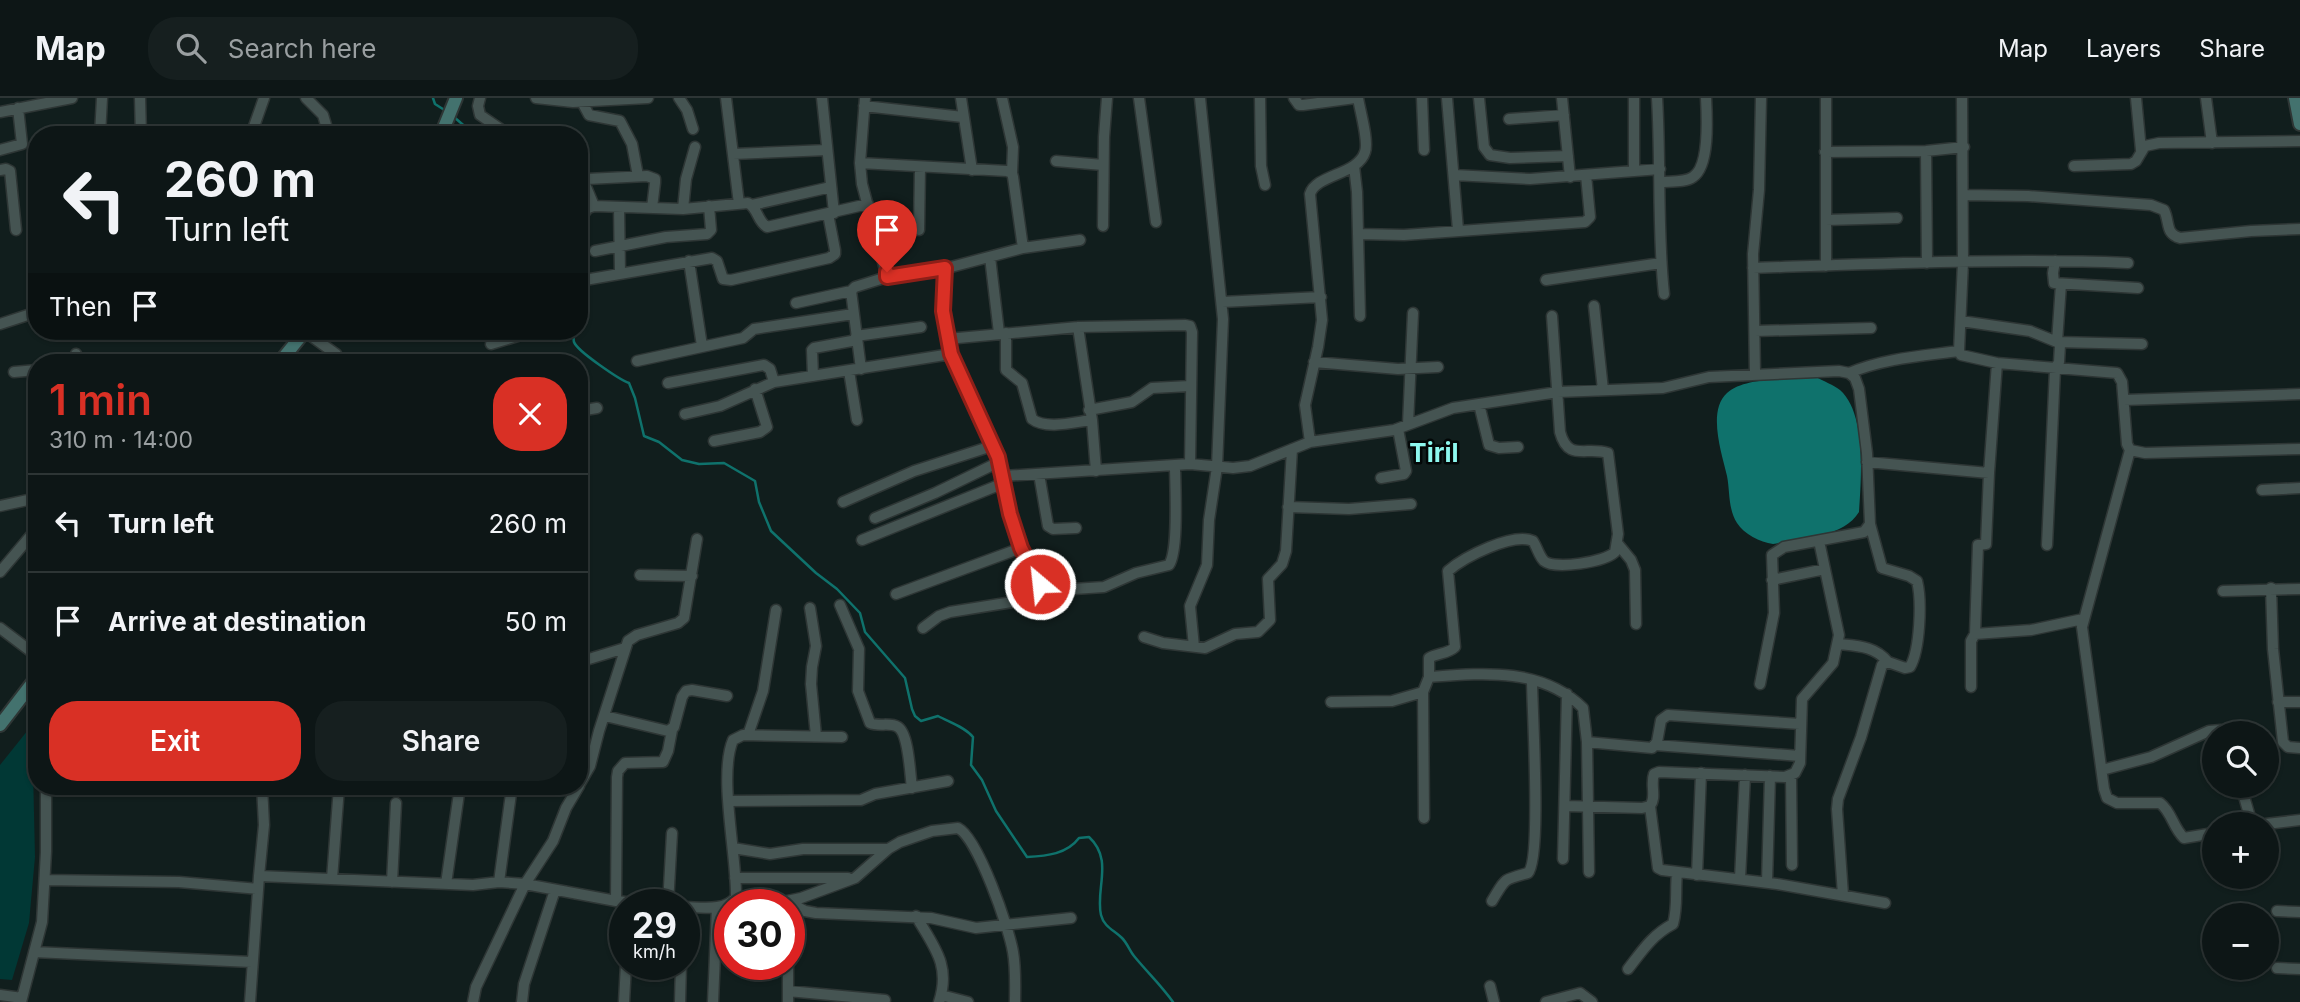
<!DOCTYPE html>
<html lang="en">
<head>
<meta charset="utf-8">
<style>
  :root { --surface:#0d1616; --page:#161f1f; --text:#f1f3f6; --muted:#9a9fa1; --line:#2d3535; --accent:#d93025 }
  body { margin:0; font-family:Inter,sans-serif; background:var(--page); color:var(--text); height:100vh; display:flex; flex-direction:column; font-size:26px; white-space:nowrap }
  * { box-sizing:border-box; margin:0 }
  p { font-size:23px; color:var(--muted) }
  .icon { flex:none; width:38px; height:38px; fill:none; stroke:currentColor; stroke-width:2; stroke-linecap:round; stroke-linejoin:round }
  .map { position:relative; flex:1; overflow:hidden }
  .panel { position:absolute; left:28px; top:256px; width:560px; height:441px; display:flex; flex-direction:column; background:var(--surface); border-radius:28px; box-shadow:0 2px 5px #0004,0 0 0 2px var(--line) }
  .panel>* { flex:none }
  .top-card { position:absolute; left:28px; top:28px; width:560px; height:214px; border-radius:28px; box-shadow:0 2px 5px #0004,0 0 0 2px var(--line); background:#0d1616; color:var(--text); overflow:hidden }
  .fabs { position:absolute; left:2202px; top:623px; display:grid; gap:14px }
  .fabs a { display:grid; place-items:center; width:77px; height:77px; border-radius:50%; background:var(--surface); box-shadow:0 2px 5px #0004,0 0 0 2px var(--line); font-size:35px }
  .speed { position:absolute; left:609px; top:791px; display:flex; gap:14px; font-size:35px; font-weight:700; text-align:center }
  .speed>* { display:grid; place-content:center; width:91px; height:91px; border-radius:50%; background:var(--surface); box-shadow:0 2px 5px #0004,0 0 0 2px var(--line); line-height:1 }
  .speed small { font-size:18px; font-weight:400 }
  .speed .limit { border:10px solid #d22; background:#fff; color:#111 }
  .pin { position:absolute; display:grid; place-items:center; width:60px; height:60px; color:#fff; margin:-72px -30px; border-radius:50% 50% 50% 0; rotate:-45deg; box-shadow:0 0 7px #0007 }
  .pin .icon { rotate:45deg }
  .me { position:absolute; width:77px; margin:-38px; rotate:332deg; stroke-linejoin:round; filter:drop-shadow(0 0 5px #0008) }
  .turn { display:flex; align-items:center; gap:24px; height:147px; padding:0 21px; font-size:32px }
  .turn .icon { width:91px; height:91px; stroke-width:2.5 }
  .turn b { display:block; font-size:49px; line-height:60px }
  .then { display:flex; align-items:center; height:66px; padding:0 21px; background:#0003; gap:14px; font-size:26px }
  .round { display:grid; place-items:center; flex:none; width:74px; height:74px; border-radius:28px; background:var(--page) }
  .summary { display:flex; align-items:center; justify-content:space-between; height:119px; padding:0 21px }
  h1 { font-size:42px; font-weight:600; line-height:52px; color:var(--accent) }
  .primary-button { display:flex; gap:14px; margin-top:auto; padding:14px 21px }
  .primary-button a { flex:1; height:80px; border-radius:28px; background:var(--accent); color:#fff; font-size:28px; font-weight:600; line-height:80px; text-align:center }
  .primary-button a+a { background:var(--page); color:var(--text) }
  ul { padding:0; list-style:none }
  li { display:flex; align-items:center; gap:21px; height:98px; padding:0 21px; border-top:2px solid var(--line) }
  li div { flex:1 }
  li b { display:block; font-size:26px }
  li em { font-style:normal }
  header { display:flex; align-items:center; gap:42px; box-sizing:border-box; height:98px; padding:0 35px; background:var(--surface); border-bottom:2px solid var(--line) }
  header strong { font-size:33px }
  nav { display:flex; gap:38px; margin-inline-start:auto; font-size:24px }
  .search { width:490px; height:63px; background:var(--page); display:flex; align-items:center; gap:18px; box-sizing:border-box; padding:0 24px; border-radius:28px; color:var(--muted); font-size:26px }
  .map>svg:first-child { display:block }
  .green { fill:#013835 }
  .water { fill:#0f726c }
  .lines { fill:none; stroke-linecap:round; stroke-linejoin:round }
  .stream { stroke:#0f726c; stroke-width:2.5 }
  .street-casing { stroke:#2e3635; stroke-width:13 }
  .secondary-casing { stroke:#2e3635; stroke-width:16 }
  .street { stroke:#455452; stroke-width:10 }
  .secondary { stroke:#43726e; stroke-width:12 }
  .route-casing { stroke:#8d1f18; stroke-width:18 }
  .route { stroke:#d93025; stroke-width:12 }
  .labels { text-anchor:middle; stroke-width:5; stroke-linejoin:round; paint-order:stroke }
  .district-label { font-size:26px; font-weight:bold; fill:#8df7ee; stroke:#030707 }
</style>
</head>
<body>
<header>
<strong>Map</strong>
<div class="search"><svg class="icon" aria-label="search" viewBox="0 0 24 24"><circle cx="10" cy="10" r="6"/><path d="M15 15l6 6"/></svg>Search here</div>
<nav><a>Map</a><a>Layers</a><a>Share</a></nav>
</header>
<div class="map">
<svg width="2300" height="904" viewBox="0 0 2300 904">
  <rect width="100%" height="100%" fill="#111e1d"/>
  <path class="green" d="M32 627 35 759 29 825 12 882 0 881V667Z"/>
  <path class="water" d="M1816 279C1823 283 1834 287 1840 292 1867 316 1861 381 1859 414 1843 440 1801 440 1773 446 1760 444 1744 436 1737 425 1728 411 1730 393 1727 378 1722 356 1707 313 1727 295 1746 278 1791 282 1816 279Z"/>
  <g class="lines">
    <path class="stream" d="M433 0 435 6 446 13
      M454 19 469 32 470 37
      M574 233C574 237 573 241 574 244 577 253 620 282 629 285L635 300 644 338 659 344 682 362 699 366 724 365 755 383 759 404 771 433 816 475 837 491 860 515 865 534 905 580 912 611 915 618 921 623 938 618C949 624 965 629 973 639L971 667 982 682 996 713 1027 759C1047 758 1067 756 1079 740L1089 739C1114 762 1095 791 1101 817 1104 829 1114 832 1122 840 1127 845 1130 853 1134 858 1147 874 1161 887 1173 904"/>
    <defs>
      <path id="street" d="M140 0 141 37
        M306 0 323 17 329 37
        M480 0 478 8 480 17 509 37
        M536 0 573 4 648 0
        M679 0 687 12 693 31
        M726 0 739 106
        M822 0 834 115
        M961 0 972 72
        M1002 0 1013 49 1012 75
        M1139 0 1156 124
        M1260 0 1261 68 1265 87
        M1294 0 1299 7H1303L1355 0
        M1422 0 1424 52
        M1447 0 1458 132
        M1479 0 1484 49 1490 57 1510 60 1568 58
        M1562 0 1570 79
        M1634 0V73
        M1657 0C1661 65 1657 131 1664 196
        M1962 0 1963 164 1959 253 1961 257 1997 265 2117 275 2122 284 2127 346 2130 352 2145 355 2300 351
        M2136 0 2141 52
        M2206 0 2212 45
        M582 4 589 17 620 23 632 46 638 78
        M864 8 963 19
        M0 14 72 0
        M1509 21 1564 17
        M100 37 102 0
        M251 37 264 0
        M0 52 22 46 18 10
        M1926 53 1927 165
        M1825 54 1926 53 1964 49
        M733 56 827 52
        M1056 63 1103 67
        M860 65 1007 73 1012 75 1013 79 1023 150 932 174 887 179
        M1354 68 1357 94 1360 218
        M2074 68 2131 66 2136 63 2145 48 2159 45 2300 43
        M0 72 6 71 10 73 16 132
        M1454 77 1530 81 1660 71
        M1660 84C1670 83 1685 85 1693 79 1710 68 1707 19 1706 0
        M1964 97 2028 98 2151 107 2164 112C2170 124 2165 136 2180 140L2251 133 2300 131
        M752 107 831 89
        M594 108 584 84 587 81 647 78 655 81V85L652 110
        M619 109 620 176
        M683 111 686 81 695 49
        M579 122 588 110 594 108 683 111 748 105C758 110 757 123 767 129L868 106
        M1826 122 1897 120
        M1103 128 1104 39 1107 0
        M919 132 920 69
        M1358 136 1404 137 1585 124 1590 119 1586 77
        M1023 150 1080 142
        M595 153 666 139 707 136 711 132 709 108
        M990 159 999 235
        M689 163 702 248
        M2055 163 2053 175 2054 185 2138 190
        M1826 168V0
        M1753 170C1878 166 2003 160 2128 165
        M1546 182 1661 165
        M579 183 712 160 717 163 723 181 731 182 829 160 835 156V152L828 116
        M1222 204 1321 199
        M796 205 851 193
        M1594 208 1603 292
        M1961 223 2030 233 2057 244 2142 246
        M0 226 37 214
        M1078 229 1092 322 1096 373
        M304 233 336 256 340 264
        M1755 233 1871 230
        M1006 235V272L1022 285 1032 321C1046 332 1075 324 1092 322
        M856 238 921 229
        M947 241 1078 229 1185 227 1190 228 1192 234 1190 366
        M491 246 534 233
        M637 263 743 240 754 231 853 216
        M75 264 76 256
        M1314 264 1398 271 1438 269
        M861 271 851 193 855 189 887 179 862 86 860 65 865 0
        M849 273 857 322
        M14 274 37 272
        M1755 275 1753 156 1759 92 1761 0
        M1849 275C1885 260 1922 258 1959 253
        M813 278 812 252 814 250 857 242
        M668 285 764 267 770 271 774 284
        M2124 302 2300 296
        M1479 306 1489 347 1499 350 1518 349
        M1089 312 1132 304 1152 290 1190 288
        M579 313 597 310
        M685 316 720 308 774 284 951 256
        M1408 326 1413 215
        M714 343 760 334 767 329 755 291
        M1310 344 1305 307 1318 249 1322 222 1310 96C1316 76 1358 77 1365 54 1369 43 1360 13 1358 0
        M2130 352 2082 529 2104 691 2107 700 2117 705H2160C2172 714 2173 730 2184 740L2214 735
        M1867 364 1989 375
        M1039 376 1048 428 1053 431 1076 430
        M1003 378 1190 366 1233 370 1250 368 1310 344 1394 332 1453 310 1558 294 1663 290 1709 279 1839 273 1849 275 1855 280 1859 291 1867 355 1870 426 1864 434 1784 449 1772 457 1774 515 1760 586
        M1381 380 1404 376 1406 373 1398 331
        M2262 392 2300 390
        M843 404 914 373 992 348
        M0 408 37 400
        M1288 409 1349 411 1411 406
        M875 420 935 395 999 364
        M862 442 1004 385
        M1617 445 1631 462 1635 472 1636 526
        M2047 447 2055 271 2059 264 2060 247 2057 244 2061 186
        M0 474 33 435
        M640 477 692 478
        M1772 482 1825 471
        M2271 490 2273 551 2283 644 2288 649 2300 650
        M1043 493 1104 489 1136 475 1169 467C1179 452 1175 388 1175 367
        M2223 493 2300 491
        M896 496 1021 450
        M840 507 859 551 858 593 870 625C879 629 890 624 898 629 909 636 910 677 912 690
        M810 510 816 548 812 569 811 586 816 638
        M0 530 37 558
        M923 530 939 518 950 514 1037 500 1043 496 1021 450 1010 416 998 359 951 256 943 213 945 170
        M1975 536 1978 447 1986 446 1989 375 1997 265
        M1144 539 1163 545 1205 550 1235 536 1258 534 1270 522 1268 481 1282 466 1286 453 1292 351
        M1838 546C1858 548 1875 548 1888 564
        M1194 549 1190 508 1207 467 1209 422 1217 369 1223 221 1200 0
        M579 564 625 550
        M1429 579C1482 575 1542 569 1583 610L1587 644 1589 774
        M1971 589V543L1975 536 2031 532 2083 521
        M1423 594 1424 720
        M24 595 37 607
        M1331 604 1392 603 1423 594 1429 579V560C1437 555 1448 556 1455 549L1448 473C1464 459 1513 434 1533 443 1537 449 1539 458 1544 463 1555 472 1605 464 1615 454L1618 436 1608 355C1586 348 1568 364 1560 334L1552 218
        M2278 604H2300
        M605 618 668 633 674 629 682 599 686 593 692 592 727 598
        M748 637 763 593 776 512
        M1587 644 1652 650 1657 644 1661 622 1668 617 1800 626
        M1655 647 1800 658
        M2102 672 2151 659 2209 633 2221 632 2224 635
        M1791 678 1792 767
        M579 687 590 668 599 633 628 543 637 537 678 525 684 520 697 441
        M579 688 566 710 553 743 525 786 616 803 653 807
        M2241 688 2252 726
        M729 703 861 702 875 696 948 683
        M1565 708 1642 710 1650 708C1657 699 1650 687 1654 676L1659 674 1785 679 1795 675 1800 665 1802 601 1833 565 1839 537 1819 443
        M1650 708 1658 770 1662 772 1777 786 1885 805
        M2266 726 2300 722
        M733 750 770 756 803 751H888
        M1563 761 1567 596
        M1697 777 1701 675
        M259 778 264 727 262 688
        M735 780H848
        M332 781 339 689
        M1740 781 1745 677
        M45 782 179 784 258 791
        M392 784 396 705
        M499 784 512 688
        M1767 784 1770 678
        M446 786 460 688
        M1843 797 1837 711 1838 701 1861 639 1882 567 1888 564 1905 570 1910 569C1920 552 1922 503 1917 483L1909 478 1882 470 1870 426
        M616 803 617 679 618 673 625 665 663 664 668 653 672 632
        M1492 803C1506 780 1502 782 1528 775 1542 761 1532 612 1532 582
        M788 804 805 813 816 815 931 820 976 830 1071 820
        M732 805H778L801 800 855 780 888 751 900 744 932 733 958 730C978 740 1009 830 1013 854 1016 871 1015 887 1015 904
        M668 807 672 735
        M684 809C700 809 725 814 736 799 737 758 718 677 733 642L743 637 842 639
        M2277 813 2300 814
        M916 818C934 849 951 867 939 904
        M34 854 252 864
        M2277 870 2300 871
        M1628 871C1642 853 1652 837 1673 826 1678 808 1675 793 1677 775
        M1490 888 1494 904
        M788 893 885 902
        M0 897 22 900
        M941 897 968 904
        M21 904 42 824 46 754V688
        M250 904 259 778 473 787 499 784 525 786 476 889 473 904
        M522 904 524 886 555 792
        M624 904 626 866
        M680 904 681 866
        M713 904 717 809
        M788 904V866
        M1546 904 1580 895 1592 904"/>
      <path id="secondary" d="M2295 0 2300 26
        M441 37 456 0
        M280 264 305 233
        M0 627 37 579"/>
    </defs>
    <use href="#street" class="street-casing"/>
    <use href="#secondary" class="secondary-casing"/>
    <use href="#street" class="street"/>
    <use href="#secondary" class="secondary"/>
  </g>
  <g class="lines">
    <defs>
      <path id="route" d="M887 174V179L945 170 943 213 951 256 998 359 1010 416 1021 450 1040 486"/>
    </defs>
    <use href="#route" class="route-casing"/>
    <use href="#route" class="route"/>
  </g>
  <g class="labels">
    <g class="district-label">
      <text x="1434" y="364">Tiril</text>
    </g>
  </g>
</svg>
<div class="fabs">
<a><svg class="icon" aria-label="search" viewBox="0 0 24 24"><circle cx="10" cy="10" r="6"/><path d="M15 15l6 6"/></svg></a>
<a>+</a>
<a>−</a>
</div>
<div class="speed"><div>29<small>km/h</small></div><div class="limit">30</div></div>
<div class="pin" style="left:887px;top:174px;background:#d93025"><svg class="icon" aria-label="arrive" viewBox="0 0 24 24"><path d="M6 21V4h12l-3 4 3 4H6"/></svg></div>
<svg class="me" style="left:1040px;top:486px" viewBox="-20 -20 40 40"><circle r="17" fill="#d93025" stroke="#fff" stroke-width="3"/><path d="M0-11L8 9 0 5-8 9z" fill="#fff"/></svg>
<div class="top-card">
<div class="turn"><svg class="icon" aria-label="left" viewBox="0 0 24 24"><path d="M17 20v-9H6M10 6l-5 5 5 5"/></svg><div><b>260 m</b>Turn left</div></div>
<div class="then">Then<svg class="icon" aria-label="arrive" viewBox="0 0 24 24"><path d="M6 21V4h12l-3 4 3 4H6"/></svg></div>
</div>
<section class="panel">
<div class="summary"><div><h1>1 min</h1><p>310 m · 14:00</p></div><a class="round" style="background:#d93025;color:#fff"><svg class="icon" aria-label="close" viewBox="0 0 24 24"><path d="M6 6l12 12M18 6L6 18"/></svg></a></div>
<ul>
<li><svg class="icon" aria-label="left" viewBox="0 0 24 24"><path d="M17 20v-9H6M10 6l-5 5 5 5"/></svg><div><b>Turn left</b></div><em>260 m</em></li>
<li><svg class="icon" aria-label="arrive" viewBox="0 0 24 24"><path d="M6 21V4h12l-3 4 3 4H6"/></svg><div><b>Arrive at destination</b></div><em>50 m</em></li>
</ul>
<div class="primary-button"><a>Exit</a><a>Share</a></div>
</section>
</div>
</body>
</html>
